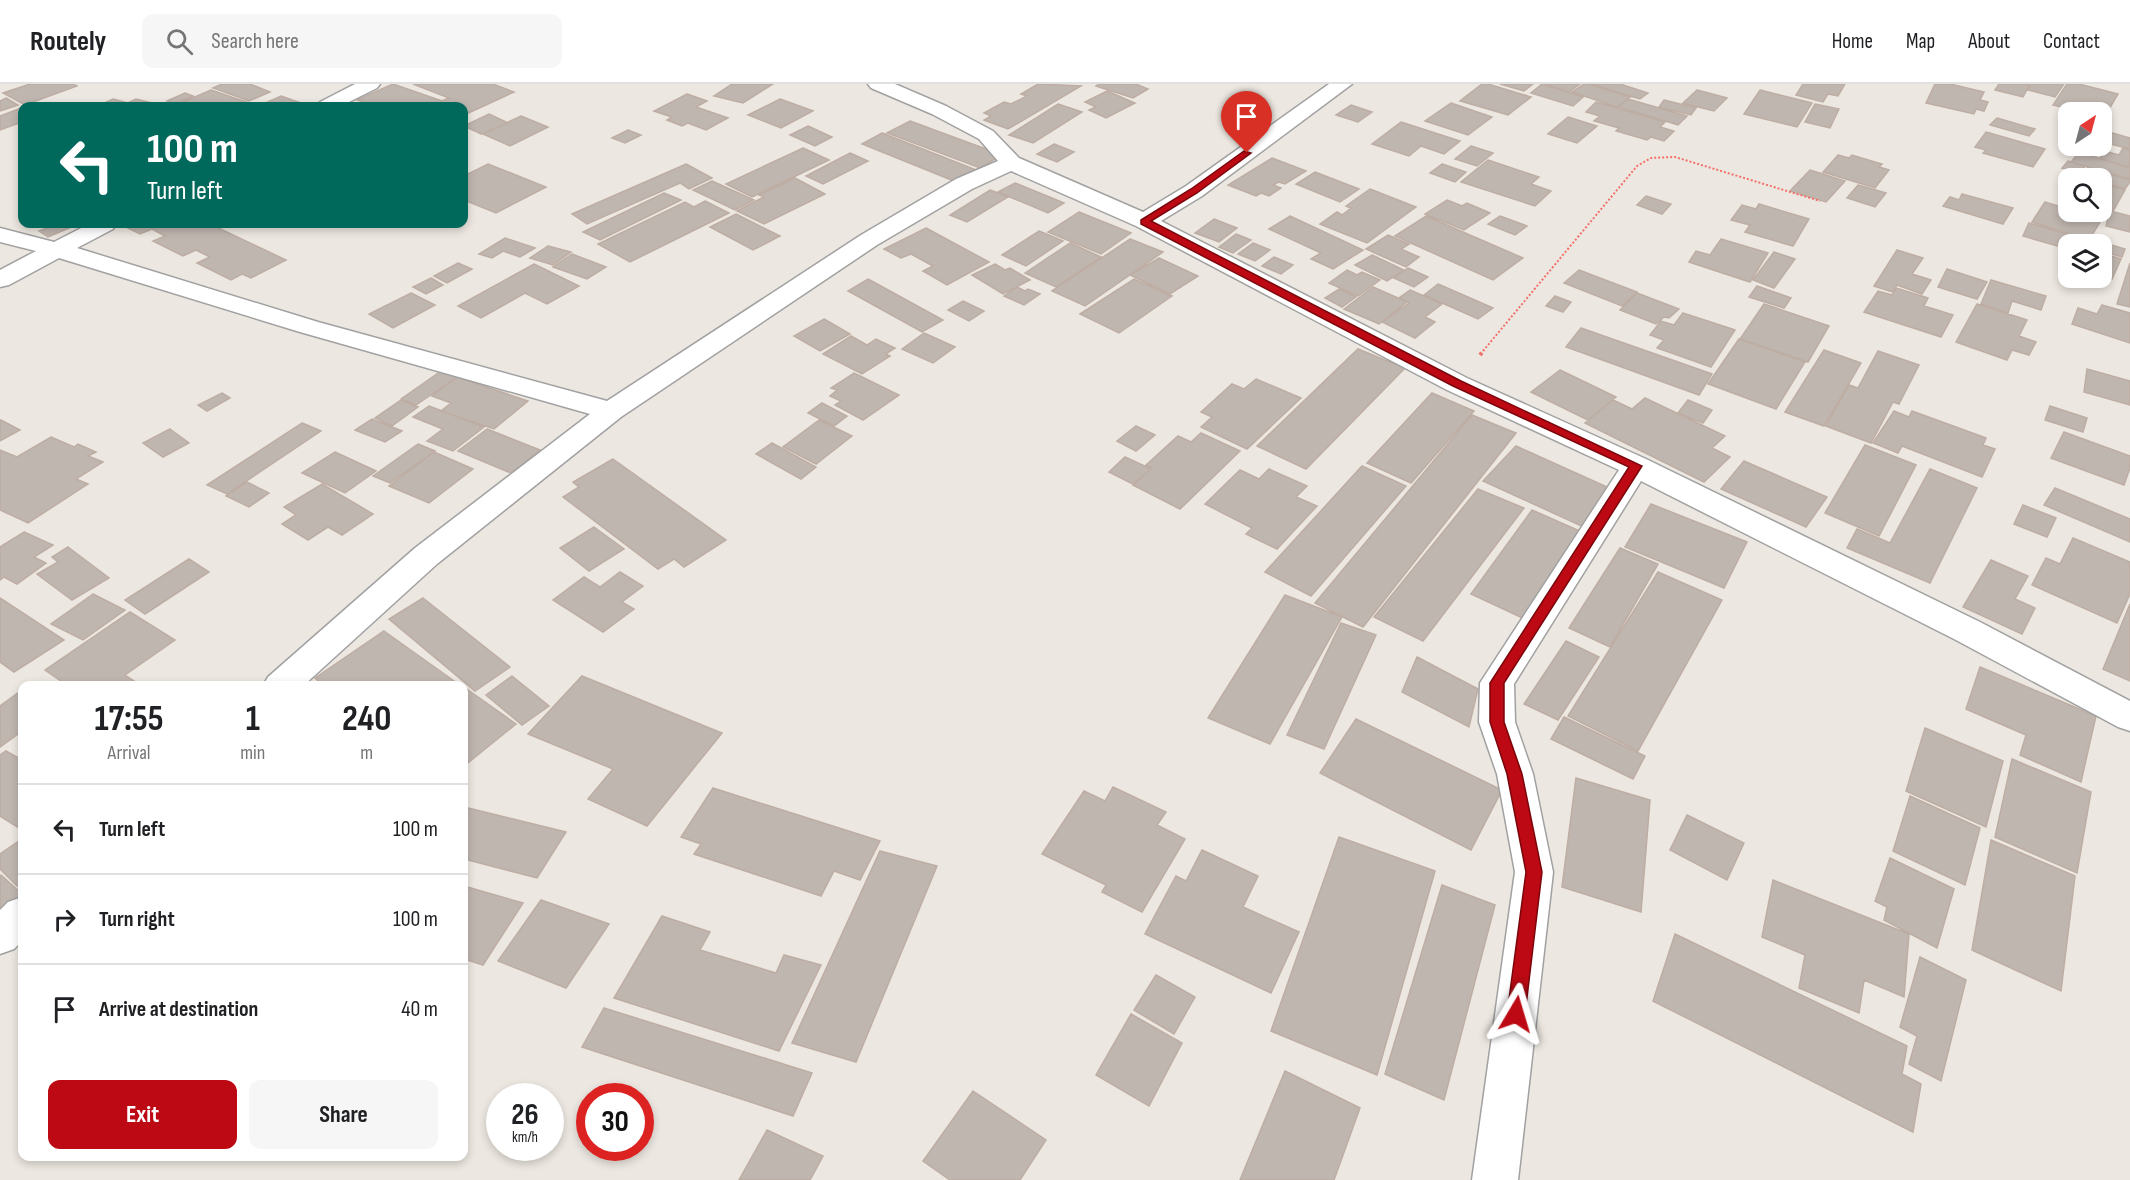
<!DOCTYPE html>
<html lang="en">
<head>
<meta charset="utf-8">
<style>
  :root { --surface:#fff; --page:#f6f6f6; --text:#202124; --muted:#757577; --line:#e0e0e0; --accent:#bc0913 }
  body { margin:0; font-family:"Sofia Sans Condensed",sans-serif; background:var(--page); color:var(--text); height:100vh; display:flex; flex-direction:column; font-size:22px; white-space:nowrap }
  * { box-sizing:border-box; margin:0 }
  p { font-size:20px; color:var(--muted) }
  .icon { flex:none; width:33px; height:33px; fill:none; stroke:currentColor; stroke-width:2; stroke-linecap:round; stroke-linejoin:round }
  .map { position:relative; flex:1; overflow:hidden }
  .details { position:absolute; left:18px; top:597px; width:450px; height:480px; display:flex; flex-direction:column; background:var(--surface); border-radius:12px; box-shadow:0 3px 9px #0003 }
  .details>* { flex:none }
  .guide { position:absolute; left:18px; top:18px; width:450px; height:126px; border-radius:12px; box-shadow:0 3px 9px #0003; background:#00695c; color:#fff; overflow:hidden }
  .needle { width:39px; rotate:36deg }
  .fabs { position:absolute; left:2058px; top:18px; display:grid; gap:12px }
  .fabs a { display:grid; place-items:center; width:54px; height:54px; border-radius:12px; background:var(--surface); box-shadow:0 3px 9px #0003; font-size:30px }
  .speed { position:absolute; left:486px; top:999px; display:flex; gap:12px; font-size:30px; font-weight:700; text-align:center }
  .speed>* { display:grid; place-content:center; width:78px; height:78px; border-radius:50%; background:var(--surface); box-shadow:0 3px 9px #0003; line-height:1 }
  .speed small { font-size:15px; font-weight:400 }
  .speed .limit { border:9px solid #d22; background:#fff; color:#111 }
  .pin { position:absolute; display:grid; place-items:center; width:51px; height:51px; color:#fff; margin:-62px -26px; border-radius:50% 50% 50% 0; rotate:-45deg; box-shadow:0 0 6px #0007 }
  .pin .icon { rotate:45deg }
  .me { position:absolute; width:66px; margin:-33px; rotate:7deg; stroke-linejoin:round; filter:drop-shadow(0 0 4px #0008) }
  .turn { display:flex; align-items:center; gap:21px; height:126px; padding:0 30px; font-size:27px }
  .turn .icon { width:78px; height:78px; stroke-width:2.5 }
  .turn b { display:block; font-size:42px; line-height:51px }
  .eta { display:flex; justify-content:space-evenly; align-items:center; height:102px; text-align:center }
  .eta b { font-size:36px; font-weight:700; line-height:42px }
  .cta { display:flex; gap:12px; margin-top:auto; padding:12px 30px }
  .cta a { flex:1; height:69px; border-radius:12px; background:var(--accent); color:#fff; font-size:24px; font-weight:700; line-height:69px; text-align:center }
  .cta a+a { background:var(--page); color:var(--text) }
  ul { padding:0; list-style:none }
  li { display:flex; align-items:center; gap:18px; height:90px; padding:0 30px; border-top:2px solid var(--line) }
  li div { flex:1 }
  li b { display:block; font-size:22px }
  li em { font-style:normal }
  header { display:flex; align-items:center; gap:36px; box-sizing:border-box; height:84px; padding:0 30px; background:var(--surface); border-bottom:2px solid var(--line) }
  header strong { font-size:28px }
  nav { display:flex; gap:33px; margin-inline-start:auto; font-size:21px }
  .search { width:420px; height:54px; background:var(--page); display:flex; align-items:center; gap:15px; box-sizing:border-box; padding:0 21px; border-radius:12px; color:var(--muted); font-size:22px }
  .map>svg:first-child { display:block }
  .building { fill:#c0b6b0; stroke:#bdada3; stroke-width:1.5 }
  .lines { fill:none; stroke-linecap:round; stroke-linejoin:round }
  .street-casing { stroke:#a1a1a1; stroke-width:3 }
  .path-far1 { stroke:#f3706a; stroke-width:2; stroke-dasharray:2 2; stroke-linecap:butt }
  .path { stroke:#f3706a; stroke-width:4; stroke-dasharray:3 3; stroke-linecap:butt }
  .street { fill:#fff; fill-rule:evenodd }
  .route { fill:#bc0913; stroke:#7a060c; stroke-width:1.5 }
</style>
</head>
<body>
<header>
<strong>Routely</strong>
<div class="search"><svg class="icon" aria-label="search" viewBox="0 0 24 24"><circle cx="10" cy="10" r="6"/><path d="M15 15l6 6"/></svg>Search here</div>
<nav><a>Home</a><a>Map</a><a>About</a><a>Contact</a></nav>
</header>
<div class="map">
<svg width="2130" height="1096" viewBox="0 0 2130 1096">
  <rect width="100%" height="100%" fill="#ece7e0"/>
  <path class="building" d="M30 0H73L77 2 25 21 3 9Z
    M222 0H250L270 8 249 17 213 4Z
    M393 0 442 17 449 14 413 0H493L514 8 464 31V22H375L357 16Z
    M732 0H773L743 19 714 12Z
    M1038 0 1081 2 1008 45 984 36 991 32 984 29 1004 18 1011 20 1027 12 1021 10Z
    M1099 0H1136L1148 5 1133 14 1096 2Z
    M1482 0H1488L1531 13 1508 31 1460 17Z
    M1500 0H1533L1524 7Z
    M1542 0 1583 13 1573 22 1531 9Z
    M1543 0H1580L1569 8Z
    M1584 0H1588L1630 13 1617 23 1572 8Z
    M1591 0H1620L1648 9 1640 15Z
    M1803 0H1845L1838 12 1828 10 1823 18 1796 11Z
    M1935 0H1950L1984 8 1980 16 1988 18 1984 27 1976 25 1974 30 1926 19Z
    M1999 0H2030L2023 13 1995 6Z
    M2032 0H2064L2055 13 2028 6Z
    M2067 0H2079L2118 10 2104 34 2102 33V28H2083L2053 21Z
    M211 6 249 19 240 22H174Z
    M1697 6 1727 14 1714 27 1683 19Z
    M1760 6 1812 19 1797 43 1744 30Z
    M1107 7 1135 19 1106 34 1089 26 1096 23 1085 18Z
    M185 9 193 12 176 20 167 17Z
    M687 10 707 17 696 23 728 34 706 46 688 39 682 42 667 36 672 33 654 27Z
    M281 12 304 20 300 22H259Z
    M6 14 18 21 0 27V17Z
    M113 15 128 19 136 15 152 19 145 22H98Z
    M780 15 813 27 781 44 748 31Z
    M1628 15 1687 32 1678 41 1619 23Z
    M1664 16 1696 24 1691 31 1659 23Z
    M1596 18 1665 38 1660 43 1674 47 1664 57 1651 53 1647 56 1616 47 1619 44 1594 37 1600 32 1586 28Z
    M1451 19 1492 33 1468 51 1425 37Z
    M1058 20 1082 28 1033 59 1009 51Z
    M1815 20 1839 25 1830 44 1805 38Z
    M1351 21 1372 28 1358 38 1336 31Z
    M21 24 22 38 0 46V32Z
    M489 30 508 39 481 50 464 42Z
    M521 32 548 43 510 62 483 50Z
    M1568 33 1597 42 1577 59 1548 50Z
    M1997 34 2035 45 2029 52 1990 41Z
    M910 37 1002 71 980 84 887 49Z
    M1401 38 1460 57 1444 70 1421 62 1409 72 1372 60Z
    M808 42 832 53 815 62 790 51Z
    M628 46 641 51 625 59 612 54Z
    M2102 46 2130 54V65L2102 58Z
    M1986 48 2045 65 2033 83 1983 69 1986 66 1975 63Z
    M882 49 976 86 956 98 862 60Z
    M1054 60 1074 68 1057 78 1037 70Z
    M1471 62 1493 69 1477 82 1455 75Z
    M803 64 829 76 752 113 726 100Z
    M2123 64 2130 66V83L2100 75 2104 67 2119 71Z
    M2079 68 2130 84V95L2071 78Z
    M850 69 868 77 823 100 806 92Z
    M1838 71 1849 74 1852 71 1882 80 1879 83 1889 86 1875 104 1823 88Z
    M1272 74 1306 87 1285 100 1279 98 1273 101 1281 104 1269 112 1261 109 1256 112 1228 101Z
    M1488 76 1539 93 1531 100 1551 107 1535 122 1461 98Z
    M2068 77 2085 82 2080 89 2062 84Z
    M488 80 546 103 496 129 464 116V92Z
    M686 80 712 94 689 105 680 99 587 140 572 130Z
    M1442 80 1466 88 1455 98 1430 89Z
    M2088 83 2130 96V98L2125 105 2102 98V94L2081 92Z
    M1810 86 1845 97 1826 118 1790 107Z
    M1315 88 1359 105 1340 118 1296 100Z
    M795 94 825 110 764 140 737 127 764 113 759 111Z
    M712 97 754 116 735 126 693 106Z
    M1015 99 1064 119 1048 129 998 108Z
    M2102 99 2125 106 2113 127 2102 123Z
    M1858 101 1886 109 1875 123 1847 114Z
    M1370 105 1416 123 1367 159 1320 140 1337 128 1342 131 1351 124 1346 122Z
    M990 106 1008 113 967 138 950 131Z
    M664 109 681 116 600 156 583 148Z
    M1962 110 2013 124 2003 140 1943 122 1950 113 1959 116Z
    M1646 112 1671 120 1662 130 1637 121Z
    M1447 116 1462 122 1467 119 1490 129 1464 146 1425 130Z
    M705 117 729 129 630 178 598 160 685 118 694 123Z
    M2045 118 2068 125V128H2078L2102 135 2089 156 2032 138Z
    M1759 120 1809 135 1793 162 1745 148 1750 141 1731 136 1742 121 1756 125Z
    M2110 127 2130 132V148L2106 142Z
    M1079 128 1131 149 1101 170 1048 148Z
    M736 130 780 152 753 166 710 143Z
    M1290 132 1363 166 1333 185 1311 175 1321 169 1269 145Z
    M1426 132 1523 174 1493 196 1395 152Z
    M1500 132 1527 142 1515 151 1488 140Z
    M1214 135 1237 144 1219 158 1195 149Z
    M2029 139 2077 153 2074 160H2068V165L2023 152Z
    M57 140 69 144 48 153 39 147Z
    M129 140H210L286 176 251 194 242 190 231 196 197 179 210 173 196 166 183 172 153 157 165 152 152 145 140 150 124 142Z
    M926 144 989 178 947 201 923 187 933 182 911 170 901 174 884 165Z
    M1039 147 1063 157 1026 182 1002 171Z
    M1236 150 1251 156 1233 169 1219 163Z
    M1388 151 1409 160 1401 165 1419 173 1406 183 1366 165Z
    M505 154 535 164 520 173 503 167 492 174 479 170Z
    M1130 155 1163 168 1085 222 1052 207Z
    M1721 155 1768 169 1750 198 1689 178 1696 167 1710 171Z
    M2091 155 2125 165 2122 173 2102 167V160H2089Z
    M1070 159 1101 173 1056 203 1025 189Z
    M1253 159 1270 166 1255 177 1238 170Z
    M548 162 571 168 553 181 530 174Z
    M1897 166 1923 174 1912 190 1931 196 1922 210 1897 201 1893 208 1874 202Z
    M1774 168 1795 175 1774 204 1753 196Z
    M2102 169 2121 175 2112 195 2102 192Z
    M572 170 606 183 587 195 553 183Z
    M1372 171 1404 186 1387 197 1355 181Z
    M1274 173 1293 181 1281 190 1262 182Z
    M1159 174 1198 192 1170 210 1130 191Z
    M458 179 472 185 447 199 434 192Z
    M2130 179V223L2117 220Z
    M534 180 579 202 547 220 525 209 481 234 458 222Z
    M995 180 1005 186 1010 184 1030 196 1003 210 972 191Z
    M1408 184 1428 193 1414 203 1394 194Z
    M1947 185 1987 198 1977 215 1938 203Z
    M1347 186 1357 191 1362 188 1380 196 1358 212 1329 199Z
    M1579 186 1637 208 1622 222 1564 199Z
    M431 194 443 201 426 210 413 203Z
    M868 195 943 236 922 248 848 207Z
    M1134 195 1172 212 1119 249 1080 230Z
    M1991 196 2046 212 2041 226 2012 217 2008 229 1981 220Z
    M1438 200 1493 224 1478 235 1424 211Z
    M1757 202 1791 214 1784 224 1749 213Z
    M1017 203 1025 207 1028 205 1040 210 1024 221 1004 212Z
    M1373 203 1407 218 1379 240 1344 225Z
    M1896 204 1928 214 1924 222 1953 231 1941 253 1864 228 1878 207 1892 211Z
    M1339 205 1356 213 1342 223 1325 214Z
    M1410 206 1442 220 1425 233 1435 238 1415 254 1382 238 1409 219 1399 214Z
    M411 209 435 221 393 244 369 230Z
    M1637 209 1679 225 1669 234 1664 233 1656 240 1620 226Z
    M1555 212 1571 218 1563 228 1546 222Z
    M963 217 984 227 969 237 948 226Z
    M1764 220 1829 242 1808 278 1740 255Z
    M1977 220 2027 236 2019 252 2036 258 2029 271 2012 266 2007 276 1956 258Z
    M2102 221 2130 229V259L2072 240 2078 224 2097 230Z
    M1683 229 1735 246 1711 283 1657 264 1664 256 1650 251 1661 237 1674 241Z
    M824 235 850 250 820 267 794 252Z
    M1581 244 1712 290 1699 311 1566 263Z
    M924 249 955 263 933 279 902 265Z
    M851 252 867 261 876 255 895 264 886 270 890 272 862 290 823 270Z
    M1739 255 1805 278 1776 325 1708 300Z
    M1358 265 1405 284 1306 385 1257 362Z
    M1824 266 1861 279 1824 342 1785 328Z
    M1878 267 1919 281 1899 320 1893 318 1871 359 1826 342 1849 301 1858 304Z
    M2087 285 2130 297V321L2084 308Z
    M1560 286 1616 313 1588 336 1531 308Z
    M441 287 457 293 416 321 401 315Z
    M854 289 899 311 863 336 835 321 841 317 830 312 837 306 831 304Z
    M457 293 528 317 494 345 441 327 451 319 432 312Z
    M1256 295 1301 314 1247 365 1201 343 1212 333 1201 328 1232 300 1244 305Z
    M222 309 230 314 207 327 198 321Z
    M1432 309 1474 327 1411 399 1367 379Z
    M1645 314 1725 352 1712 364 1730 373 1704 398 1585 339 1613 316 1632 325Z
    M401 316 418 323 392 342 375 334Z
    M1688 316 1712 326 1703 339 1678 329Z
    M822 319 847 332 834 342 808 329Z
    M429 322 484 343 453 367 427 357 443 345 413 333Z
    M2050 322 2087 334 2083 348 2045 336Z
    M1894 327 1909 333 1912 327 1986 354 1983 361 1995 365 1982 393 1902 362 1898 369 1873 359Z
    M1472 331 1516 349 1363 543 1315 519Z
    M372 335 402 347 385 358 355 346Z
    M0 336H1L20 346 0 357Z
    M819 336 852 352 816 380 783 363Z
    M302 339 321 347 227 410 207 401Z
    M1136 342 1155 351 1136 367 1117 357Z
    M170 345 189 359 163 373 143 359Z
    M487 345 540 366 511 389 458 367Z
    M2064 348 2130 372V384L2124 401 2051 374Z
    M1201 349 1240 367 1180 425 1133 401 1152 384 1146 381 1178 352 1191 358Z
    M51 353 74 363 78 360 96 368 88 372 103 378 76 395 88 400 28 439 0 426V366L17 373Z
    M772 359 816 383 801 395 756 370Z
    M418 360 435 367 390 399 373 392Z
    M1865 361 1916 381 1879 452 1825 429Z
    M1516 362 1616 407 1586 444 1483 397Z
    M335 368 376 387 345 409 302 389Z
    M434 368 473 385 429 419 389 402Z
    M1125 373 1151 385 1133 400 1109 388Z
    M613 375 726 456 684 483 674 475 658 485 563 413 579 403 573 398Z
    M1744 377 1827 413 1806 443 1721 405Z
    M1362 382 1406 402 1311 512 1265 488Z
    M1269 385 1307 402 1296 413 1317 422 1277 465 1246 450 1252 444 1205 420 1240 386 1259 395Z
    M1930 385 1977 404 1930 499 1847 464 1857 445 1890 459Z
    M247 398 269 409 249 423 226 412Z
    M322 400 373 430 342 451 328 443 308 456 282 440 296 431 284 423Z
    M2055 404 2130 435V458L2044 421Z
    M1478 405 1524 424 1423 557 1374 533Z
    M1651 420 1747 458 1724 504 1625 463Z
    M2023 421 2056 434 2047 453 2014 440Z
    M1532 426 1589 451 1531 538 1471 510Z
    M594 443 624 465 589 487 560 464Z
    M24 448 53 461 34 473 46 479 17 500 4 493 0 496V463Z
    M2073 454 2130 478V510L2117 539 2032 501 2046 474 2060 480Z
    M68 463 109 494 72 516 37 490 58 478 52 473Z
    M1620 464 1658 480 1610 563 1569 544Z
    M189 475 209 488 145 530 125 516Z
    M1991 476 2028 492 2015 515 2035 524 2022 550 1963 523Z
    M620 488 643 502 622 518 634 525 603 548 553 516 584 493 600 503Z
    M1658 488 1722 516 1638 667 1568 632Z
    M93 510 125 526 83 556 51 540Z
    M1285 511 1342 533 1270 660 1208 634Z
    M0 514 64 556 14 588 0 578Z
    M423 514 510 583 475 607 389 535Z
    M2130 520V597L2103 585Z
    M130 528 175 556 125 591 137 599 133 602H68L45 586Z
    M1341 539 1376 551 1324 665 1287 651Z
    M384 547 461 602H324L315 594Z
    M1566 557 1599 573 1558 636 1524 620Z
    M1417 573 1478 605 1469 643 1402 608Z
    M1980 583 2096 632 2081 698 2020 671 2026 651 1966 625Z
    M512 592 549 622 522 641 486 611Z
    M582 592 722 649 647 742 588 715 613 685 528 650Z
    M464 603 516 640 464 682Z
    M22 606V647L0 663V622Z
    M1564 633 1645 672 1633 695 1551 655Z
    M1356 635 1502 706 1471 766 1320 689Z
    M1925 644 2003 677 1986 743 1906 707Z
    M6 667 22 676V746L0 732V671Z
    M2012 675 2091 708 2077 789 1995 753Z
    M1576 694 1650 716 1641 828 1562 803Z
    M1113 703 1166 728 1157 741 1185 755 1142 828 1102 808 1106 801 1042 770 1084 707 1105 717Z
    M713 704 880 757 860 796 834 787 821 812 694 770 701 760 681 753Z
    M1910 712 1980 744 1965 801 1893 767Z
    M464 723 566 748 537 794 464 775Z
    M1687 731 1744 759 1727 796 1670 766Z
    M1339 753 1435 787 1377 991 1271 947Z
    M22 755V798L17 802 0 785V770Z
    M1991 756 2075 792 2061 907 1972 866Z
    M1202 766 1258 792 1243 823 1299 848 1271 909 1145 850 1176 792 1186 797Z
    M880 767 937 782 856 978 792 959Z
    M1890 774 1954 805 1937 864 1884 836 1887 823 1875 817Z
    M1 791 22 810 0 827V792Z
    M1773 796 1909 850 1904 913 1864 896 1859 929 1799 904 1805 871 1762 853Z
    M1442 801 1495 821 1444 1016 1385 990Z
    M464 802 523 819 483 881 464 875Z
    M541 816 609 840 566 904 498 877Z
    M662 832 710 848 700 866 776 889 784 871 821 881 779 967 614 914Z
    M1675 850 1907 962 1902 990 1921 1000 1913 1048 1653 917Z
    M1920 873 1966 896 1941 997 1909 980 1917 952 1900 943Z
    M1156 891 1195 913 1174 950 1134 926Z
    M604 924 812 989 793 1032 582 963Z
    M1131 930 1182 959 1149 1022 1096 991Z
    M1285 987 1360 1024 1334 1096H1240Z
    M973 1007 1046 1056 1020 1096H950L923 1077Z
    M767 1046 823 1072 810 1096H739Z"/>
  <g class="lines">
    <defs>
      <path id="street" d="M355 0H380L377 4 341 22H317L320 18Z
        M868 0H895L946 22 993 47 1019 74 1143 128 1186 102 1329 0H1352L1202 112 1161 137 1467 294 1646 375 1980 538 2130 617V647L2118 643 1956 556 1641 397 1514 600 1515 638 1533 690 1553 788 1518 1096H1472L1515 788 1497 690 1479 638 1480 599 1619 386 1447 306 1136 142 1011 87 972 105 877 161 621 333 437 480 303 602H263L268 593 415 464 590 330 300 248 59 174 9 201 0 203V186L36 167 0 158V144L54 158 89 140H116L113 145 77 164 318 238 607 317 861 151 956 95 998 77 979 55 932 30 871 4Z
        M22 813V857L14 865 0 870V826L8 818Z"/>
    </defs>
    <use href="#street" class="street-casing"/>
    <path class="path-far1" d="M1483 267 1637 82 1651 74 1675 73 1820 117"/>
    <path class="path" d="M1480 271 1484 266"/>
    <use href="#street" class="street"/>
  </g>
  <path class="route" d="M1244 67 1251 69 1197 109 1151 137 1461 297 1642 382 1504 599V638L1522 690 1542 788 1525 930 1522 936 1516 939 1510 936 1507 930 1526 788 1507 690 1490 638V599L1629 383 1453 302 1141 140V136L1191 105Z"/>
</svg>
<div class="fabs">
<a><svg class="needle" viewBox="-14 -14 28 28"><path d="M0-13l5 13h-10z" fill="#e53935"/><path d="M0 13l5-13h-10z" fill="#757577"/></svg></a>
<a><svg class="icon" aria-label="search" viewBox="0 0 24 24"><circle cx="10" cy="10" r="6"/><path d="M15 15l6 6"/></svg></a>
<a><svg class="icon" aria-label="layers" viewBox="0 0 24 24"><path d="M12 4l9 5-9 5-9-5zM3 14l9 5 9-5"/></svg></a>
</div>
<div class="speed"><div>26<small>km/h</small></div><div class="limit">30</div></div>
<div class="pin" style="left:1247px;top:69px;background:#d93025"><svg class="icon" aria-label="arrive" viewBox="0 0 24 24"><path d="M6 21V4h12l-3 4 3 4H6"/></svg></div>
<svg class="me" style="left:1516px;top:930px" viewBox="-20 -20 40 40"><path d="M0-17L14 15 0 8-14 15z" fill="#bc0913" stroke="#fff" stroke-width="4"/></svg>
<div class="guide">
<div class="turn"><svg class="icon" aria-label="left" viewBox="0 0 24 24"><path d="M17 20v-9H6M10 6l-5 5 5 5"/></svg><div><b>100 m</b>Turn left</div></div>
</div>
<section class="details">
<div class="eta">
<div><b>17:55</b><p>Arrival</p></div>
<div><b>1</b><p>min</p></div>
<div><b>240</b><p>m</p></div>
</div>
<ul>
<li><svg class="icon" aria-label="left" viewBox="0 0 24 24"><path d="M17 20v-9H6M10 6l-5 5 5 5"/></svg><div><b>Turn left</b></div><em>100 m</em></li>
<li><svg class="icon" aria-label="right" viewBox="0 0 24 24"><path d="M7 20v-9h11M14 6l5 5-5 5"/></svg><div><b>Turn right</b></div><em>100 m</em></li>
<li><svg class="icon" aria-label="arrive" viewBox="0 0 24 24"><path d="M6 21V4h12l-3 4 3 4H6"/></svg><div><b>Arrive at destination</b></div><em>40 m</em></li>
</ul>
<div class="cta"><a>Exit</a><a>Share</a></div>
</section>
</div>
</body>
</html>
